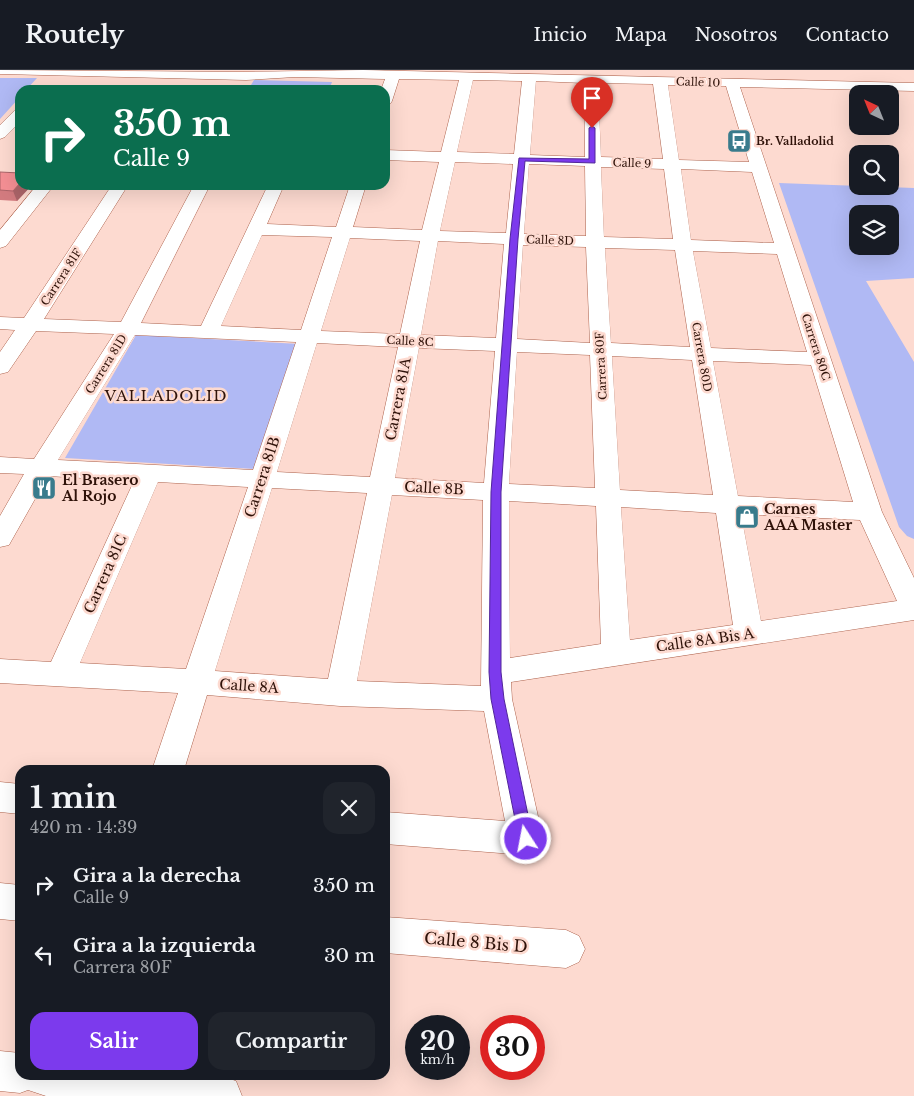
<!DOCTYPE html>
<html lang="es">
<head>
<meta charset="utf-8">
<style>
  :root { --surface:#171b24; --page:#20242c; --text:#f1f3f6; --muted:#9ea1a6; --line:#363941; --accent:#7c3aed }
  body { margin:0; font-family:"Libre Baskerville",serif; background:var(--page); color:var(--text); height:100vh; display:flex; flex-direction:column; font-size:19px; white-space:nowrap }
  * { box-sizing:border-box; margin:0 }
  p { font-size:16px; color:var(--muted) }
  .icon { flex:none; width:28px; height:28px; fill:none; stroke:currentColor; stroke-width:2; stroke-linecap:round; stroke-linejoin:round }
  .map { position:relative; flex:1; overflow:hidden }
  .details { position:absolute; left:15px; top:695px; width:375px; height:315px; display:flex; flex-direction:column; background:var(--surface); border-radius:15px; box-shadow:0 5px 20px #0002 }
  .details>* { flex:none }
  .guide { position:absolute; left:15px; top:15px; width:375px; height:105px; border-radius:15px; box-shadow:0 5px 20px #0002; background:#0b6e4f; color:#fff; overflow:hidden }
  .needle { width:32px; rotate:317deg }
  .tools { position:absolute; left:849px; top:15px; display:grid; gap:10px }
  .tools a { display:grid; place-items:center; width:50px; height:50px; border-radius:10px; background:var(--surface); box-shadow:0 5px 20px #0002; font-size:25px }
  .speed { position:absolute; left:405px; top:945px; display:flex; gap:10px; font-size:25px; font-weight:700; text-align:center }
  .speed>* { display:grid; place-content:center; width:65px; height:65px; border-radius:50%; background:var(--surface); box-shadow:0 5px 20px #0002; line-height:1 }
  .speed small { font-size:12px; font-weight:400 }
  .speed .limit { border:8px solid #d22; background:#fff; color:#111 }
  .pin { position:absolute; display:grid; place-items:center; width:42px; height:42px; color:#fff; margin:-51px -21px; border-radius:50% 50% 50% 0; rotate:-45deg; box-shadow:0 0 5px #0007 }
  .pin .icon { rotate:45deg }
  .me { position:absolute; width:55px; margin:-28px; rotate:349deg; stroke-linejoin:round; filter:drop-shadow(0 0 4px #0008) }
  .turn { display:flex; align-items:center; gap:18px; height:105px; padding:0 15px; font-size:22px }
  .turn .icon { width:65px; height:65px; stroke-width:2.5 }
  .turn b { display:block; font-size:35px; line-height:42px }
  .round { display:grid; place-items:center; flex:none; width:52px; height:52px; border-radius:15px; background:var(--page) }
  .summary { display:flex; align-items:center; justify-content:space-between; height:85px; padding:0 15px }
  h1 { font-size:30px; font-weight:700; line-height:38px }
  .action { display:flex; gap:10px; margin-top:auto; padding:10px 15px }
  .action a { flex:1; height:58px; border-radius:15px; background:var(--accent); color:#fff; font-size:20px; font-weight:700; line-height:58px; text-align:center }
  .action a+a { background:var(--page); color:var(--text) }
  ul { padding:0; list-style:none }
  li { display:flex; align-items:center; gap:15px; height:70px; padding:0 15px }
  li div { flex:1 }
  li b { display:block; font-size:19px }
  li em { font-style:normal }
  header { display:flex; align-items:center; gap:30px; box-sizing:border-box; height:70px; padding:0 25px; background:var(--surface); border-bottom:1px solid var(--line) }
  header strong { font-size:24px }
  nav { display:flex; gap:28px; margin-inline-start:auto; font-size:18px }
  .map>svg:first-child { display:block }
  .green { fill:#b0b9f4; fill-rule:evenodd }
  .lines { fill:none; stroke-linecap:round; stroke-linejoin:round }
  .minor-casing { stroke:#ad624c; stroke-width:1 }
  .minor { fill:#fff; fill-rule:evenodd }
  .wall { fill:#d27b7f }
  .shaded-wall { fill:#ab6468 }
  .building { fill:#f48f94; stroke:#ab6468 }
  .route { fill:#7c3aed; stroke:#51269a }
  .labels { text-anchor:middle; stroke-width:5; stroke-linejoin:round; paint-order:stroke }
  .far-street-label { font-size:11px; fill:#2f1209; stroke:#fddad0 }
  .far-poi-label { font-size:11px; font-weight:bold; fill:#2f1209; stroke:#fddad0; text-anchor:start }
  .street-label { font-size:14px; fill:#2f1209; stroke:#fddad0 }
  .poi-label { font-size:14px; font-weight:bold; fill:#2f1209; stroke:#fddad0; text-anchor:start }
  .neighbourhood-label { font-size:15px; letter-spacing:1px; fill:#2f1209; stroke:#fddad0 }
  .near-street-label { font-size:16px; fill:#2f1209; stroke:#fddad0 }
</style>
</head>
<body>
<header>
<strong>Routely</strong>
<nav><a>Inicio</a><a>Mapa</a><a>Nosotros</a><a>Contacto</a></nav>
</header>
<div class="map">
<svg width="914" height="1026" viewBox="0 0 914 1026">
  <rect width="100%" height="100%" fill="#fddad0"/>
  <path class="green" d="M0 8H37L26 20H20V27L0 49Z
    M254 10 332 12 329 20H248Z
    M779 113 914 118V208L866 211 914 292V469L907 466 899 457ZM858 144H890V176H858Z
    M136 265 300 274 255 399 65 388Z"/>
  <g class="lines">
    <defs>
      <path id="minor" d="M0 0 246 2 363 0 914 13V21L740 17 882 442 914 508V550L511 612 512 629 543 769 538 780 526 785 385 774V742L505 751 484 641 340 636 207 625 184 700H152L178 623 0 613V589L51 592 134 411 48 406 9 475 0 477V446L24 404 0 403V387L34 389 114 264 36 261 8 302 0 304V282L15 260 0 259V247L24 248 112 115H128L44 249 121 252 194 115H210L141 253 201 256 268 115H284L267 154 336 157 350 115H366L353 157 422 160 439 92 385 90V80L441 82 459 10 399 9 392 31 390 34 385 35V20H381L385 9 295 7 246 10 2 4H0ZM473 10 522 11 514 84 457 82ZM536 11 584 13 585 87 530 85ZM598 13 653 14 663 89 601 87ZM668 15 726 16 749 92 679 90ZM455 92 513 94 506 163 440 161ZM529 94 585 96 586 166 524 164ZM601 97 664 99 673 169 604 167ZM681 99 752 102 774 173 691 170ZM262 165 332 167 301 260 221 256ZM350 168 420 171 400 264 321 261ZM438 171 504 174 496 268 421 265ZM523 175 586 177 590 273 517 269ZM605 178 675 180 690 277 611 273ZM693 181 777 184 807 282 711 278ZM135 265 296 272 253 400 58 390ZM317 273 398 277 370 407 277 402ZM419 278 495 281 484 413 395 408ZM517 282 590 285 595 418 509 414ZM612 286 692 290 713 425 620 420ZM713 291 811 295 853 432 738 426ZM158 412 248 417 186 599 80 593ZM272 418 367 423 328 609 215 601ZM392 425 483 430 481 616 357 611ZM509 431 596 436 601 574 510 588ZM621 437 716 443 733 555 630 570ZM741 444 860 450 897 531 761 551Z
        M20 39V52L5 67 0 69V55L15 40Z
        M37 115H54L6 176 0 178V160Z
        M0 712 20 714V744L0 742Z
        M0 813 20 815V851L0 849Z
        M385 847 566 860 579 866 585 879 579 892 566 898 385 883Z
        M0 981 20 983V1005H218L236 1011 242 1026H46L28 1020 20 1023 0 1021Z"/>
    </defs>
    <use href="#minor" class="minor-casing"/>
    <use href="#minor" class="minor"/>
  </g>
  <path class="wall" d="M0 102 20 115H32L17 131 0 130Z"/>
  <path class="shaded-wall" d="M20 113V115H32L17 131 13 121Z"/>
  <path class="building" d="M0 102 20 103V113L13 121 0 120Z"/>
  <path class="route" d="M592 56 595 58V93L525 91 518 169 501 422V602L504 629 533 769 531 774 526 776 521 774 519 769 491 629 489 602 491 422 510 169 519 88 589 89V58Z"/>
  <defs>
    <symbol id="bus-square" viewBox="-11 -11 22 22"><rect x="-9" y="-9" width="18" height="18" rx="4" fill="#397b8c" stroke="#fddad0"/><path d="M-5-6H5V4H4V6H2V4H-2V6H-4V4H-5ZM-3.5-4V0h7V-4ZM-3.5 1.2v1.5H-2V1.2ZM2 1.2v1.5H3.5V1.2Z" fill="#fff"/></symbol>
    <symbol id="restaurant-square" viewBox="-11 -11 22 22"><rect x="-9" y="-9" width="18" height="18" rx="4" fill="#397b8c" stroke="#fddad0"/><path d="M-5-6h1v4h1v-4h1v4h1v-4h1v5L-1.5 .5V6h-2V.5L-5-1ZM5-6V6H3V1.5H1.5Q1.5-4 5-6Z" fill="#fff"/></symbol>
    <symbol id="shop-square" viewBox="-11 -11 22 22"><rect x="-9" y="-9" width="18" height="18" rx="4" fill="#397b8c" stroke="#fddad0"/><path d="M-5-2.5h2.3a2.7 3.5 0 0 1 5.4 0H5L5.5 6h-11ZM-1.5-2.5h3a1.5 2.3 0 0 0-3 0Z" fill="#fff"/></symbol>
  </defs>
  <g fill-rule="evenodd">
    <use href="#bus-square" x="725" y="57" width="28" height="28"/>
    <use href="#restaurant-square" x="30" y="404" width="28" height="28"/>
    <use href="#shop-square" x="733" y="433" width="28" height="28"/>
  </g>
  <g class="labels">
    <g class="far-street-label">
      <text transform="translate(698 12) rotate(2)" y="4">Calle 10</text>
      <text transform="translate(632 93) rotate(2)" y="4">Calle 9</text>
      <text transform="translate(550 170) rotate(2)" y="4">Calle 8D</text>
      <text transform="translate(61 207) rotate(-57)" y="4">Carrera 81F</text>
      <text transform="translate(410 271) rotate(3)" y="4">Calle 8C</text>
      <text transform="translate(816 277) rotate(72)" y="4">Carrera 80C</text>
      <text transform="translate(702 287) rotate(80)" y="4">Carrera 80D</text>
      <text transform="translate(106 294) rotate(-58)" y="4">Carrera 81D</text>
      <text transform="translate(601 296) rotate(-93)" y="4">Carrera 80F</text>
    </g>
    <g class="far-poi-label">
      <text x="756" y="75">Br. Valladolid</text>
    </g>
    <g class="street-label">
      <text transform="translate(398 329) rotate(-79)" y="5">Carrera 81A</text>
      <text transform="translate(262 407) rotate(-72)" y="5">Carrera 81B</text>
      <text transform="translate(434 418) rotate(3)" y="5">Calle 8B</text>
      <text transform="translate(105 504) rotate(-66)" y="5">Carrera 81C</text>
      <text transform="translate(705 570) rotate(-8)" y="5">Calle 8A Bis A</text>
      <text transform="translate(249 616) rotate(4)" y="5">Calle 8A</text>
    </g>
    <g class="poi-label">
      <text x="62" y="415">El Brasero<tspan x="62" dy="16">Al Rojo</tspan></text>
      <text x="764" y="444">Carnes<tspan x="764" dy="16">AAA Master</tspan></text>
    </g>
    <g class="neighbourhood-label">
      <text x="166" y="331">VALLADOLID</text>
    </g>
    <g class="near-street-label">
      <text transform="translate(476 872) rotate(5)" y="6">Calle 8 Bis D</text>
    </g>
  </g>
</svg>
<div class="tools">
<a><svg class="needle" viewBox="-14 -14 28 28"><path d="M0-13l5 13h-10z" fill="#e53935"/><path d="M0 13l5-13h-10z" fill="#9ea1a6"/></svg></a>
<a><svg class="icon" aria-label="search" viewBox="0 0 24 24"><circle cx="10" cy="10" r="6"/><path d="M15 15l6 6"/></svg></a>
<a><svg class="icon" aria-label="layers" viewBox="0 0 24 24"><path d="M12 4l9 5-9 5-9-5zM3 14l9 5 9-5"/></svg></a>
</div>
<div class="speed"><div>20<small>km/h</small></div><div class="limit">30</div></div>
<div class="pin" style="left:592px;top:58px;background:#d93025"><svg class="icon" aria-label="arrive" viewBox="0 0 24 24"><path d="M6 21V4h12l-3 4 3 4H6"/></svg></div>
<svg class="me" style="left:526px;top:769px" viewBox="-20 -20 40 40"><circle r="17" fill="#7c3aed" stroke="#fff" stroke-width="3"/><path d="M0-11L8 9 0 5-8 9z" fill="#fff"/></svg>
<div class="guide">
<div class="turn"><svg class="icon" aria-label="right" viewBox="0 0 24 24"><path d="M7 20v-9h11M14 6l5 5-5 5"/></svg><div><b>350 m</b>Calle 9</div></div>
</div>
<section class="details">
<div class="summary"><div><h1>1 min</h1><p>420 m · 14:39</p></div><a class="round"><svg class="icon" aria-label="close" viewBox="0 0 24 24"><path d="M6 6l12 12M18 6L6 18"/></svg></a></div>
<ul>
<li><svg class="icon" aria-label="right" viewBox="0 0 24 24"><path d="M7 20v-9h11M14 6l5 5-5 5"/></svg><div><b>Gira a la derecha</b><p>Calle 9</p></div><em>350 m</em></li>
<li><svg class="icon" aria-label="left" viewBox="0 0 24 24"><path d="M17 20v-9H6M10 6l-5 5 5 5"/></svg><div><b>Gira a la izquierda</b><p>Carrera 80F</p></div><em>30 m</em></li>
</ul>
<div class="action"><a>Salir</a><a>Compartir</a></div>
</section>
</div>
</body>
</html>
